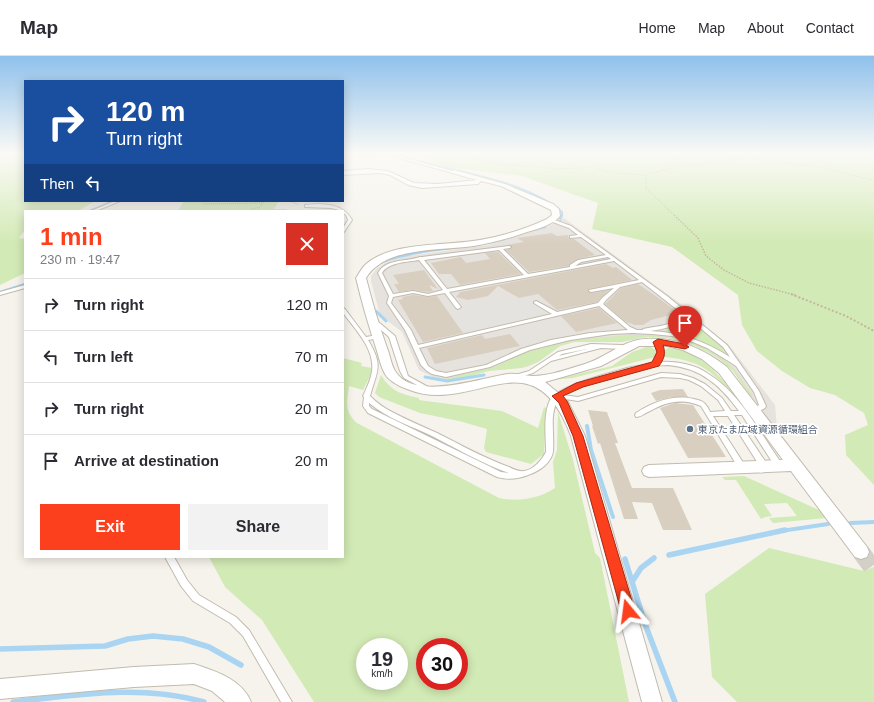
<!DOCTYPE html>
<html lang="en">
<head>
<meta charset="utf-8">
<style>
  :root { --surface:#fff; --page:#f2f2f3; --text:#2b2b33; --muted:#7c7c81; --line:#e1e1e2; --accent:#fc3f1d }
  body { margin:0; font-family:Arial,"Noto Sans JP",sans-serif; background:var(--page); color:var(--text); height:100vh; display:flex; flex-direction:column; font-size:15px; white-space:nowrap }
  * { box-sizing:border-box; margin:0 }
  p { font-size:13px; color:var(--muted) }
  .icon { flex:none; width:22px; height:22px; fill:none; stroke:currentColor; stroke-width:2; stroke-linecap:round; stroke-linejoin:round }
  .map { position:relative; flex:1; overflow:hidden }
  .side { position:absolute; left:24px; top:154px; width:320px; height:348px; display:flex; flex-direction:column; background:var(--surface); border-radius:0px; box-shadow:0 2px 10px #0003 }
  .side>* { flex:none }
  .hud { position:absolute; left:24px; top:24px; width:320px; height:122px; border-radius:0px; box-shadow:0 2px 10px #0003; background:#1a4fa0; color:#fff; overflow:hidden }
  .speed { position:absolute; left:356px; top:582px; display:flex; gap:8px; font-size:20px; font-weight:700; text-align:center }
  .speed>* { display:grid; place-content:center; width:52px; height:52px; border-radius:50%; background:var(--surface); box-shadow:0 2px 10px #0003; line-height:1 }
  .speed small { font-size:10px; font-weight:400 }
  .speed .limit { border:6px solid #d22; background:#fff; color:#111 }
  .pin { position:absolute; display:grid; place-items:center; width:34px; height:34px; color:#fff; margin:-41px -17px; border-radius:50% 50% 50% 0; rotate:-45deg; box-shadow:0 0 4px #0007 }
  .pin .icon { rotate:45deg }
  .me { position:absolute; width:44px; margin:-22px; rotate:344deg; stroke-linejoin:round; filter:drop-shadow(0 0 3px #0008) }
  .turn { display:flex; align-items:center; gap:14px; height:84px; padding:0 16px; font-size:18px }
  .turn .icon { width:52px; height:52px; stroke-width:2.5 }
  .turn b { display:block; font-size:28px; line-height:34px }
  .then { display:flex; align-items:center; height:38px; padding:0 16px; background:#0003; gap:8px; font-size:15px }
  .round { display:grid; place-items:center; flex:none; width:42px; height:42px; border-radius:0px; background:var(--page) }
  .head { display:flex; align-items:center; justify-content:space-between; height:68px; padding:0 16px }
  h1 { font-size:24px; font-weight:700; line-height:30px; color:var(--accent) }
  .button { display:flex; gap:8px; margin-top:auto; padding:8px 16px }
  .button a { flex:1; height:46px; border-radius:0px; background:var(--accent); color:#fff; font-size:16px; font-weight:700; line-height:46px; text-align:center }
  .button a+a { background:var(--page); color:var(--text) }
  ul { padding:0; list-style:none }
  li { display:flex; align-items:center; gap:12px; height:52px; padding:0 16px; border-top:1px solid var(--line) }
  li div { flex:1 }
  li b { display:block; font-size:15px }
  li em { font-style:normal }
  header { display:flex; align-items:center; gap:24px; box-sizing:border-box; height:56px; padding:0 20px; background:var(--surface); border-bottom:1px solid var(--line) }
  header strong { font-size:19px }
  nav { display:flex; gap:22px; margin-inline-start:auto; font-size:14px }
  .map>svg:first-child { display:block }
  .industrial { fill:#e6e2dd }
  .green { fill:#d2eab5; fill-rule:evenodd }
  .parking { fill:#e5e3e0 }
  .lines { fill:none; stroke-linecap:round; stroke-linejoin:round }
  .stream-far4 { stroke:#a9d4f2; stroke-width:2 }
  .stream-far3 { stroke:#a9d4f2; stroke-width:2.5 }
  .stream-far2 { stroke:#a9d4f2; stroke-width:3 }
  .stream-far1 { stroke:#a9d4f2; stroke-width:4 }
  .stream { stroke:#a9d4f2; stroke-width:5.5 }
  .building { fill:#d8cfc1 }
  .minor-tunnel { stroke:#d4d0c8; stroke-width:18; stroke-dasharray:18 9; stroke-linecap:butt }
  .service-casing { stroke:#c2bbae; stroke-width:2 }
  .minor-casing { stroke:#c2bbae; stroke-width:2 }
  .path-far2 { stroke:#c4b79f; stroke-width:1; stroke-dasharray:1 1; stroke-linecap:butt }
  .path-far1 { stroke:#c4b79f; stroke-width:1.5; stroke-dasharray:1.5 1.5; stroke-linecap:butt }
  .path { stroke:#c4b79f; stroke-width:2; stroke-dasharray:2 2; stroke-linecap:butt }
  .service { fill:#fff; fill-rule:evenodd }
  .minor { fill:#fff; fill-rule:evenodd }
  .route { fill:#fc3f1d; stroke:#a42913 }
  .service-dot { fill:#5c6f8a; stroke:#fff; stroke-width:1.5 }
  .labels { text-anchor:middle; stroke-width:3.5; stroke-linejoin:round; paint-order:stroke }
  .service-label { font-size:10px; fill:#4e5e75; stroke:#fff; text-anchor:start }
</style>
</head>
<body>
<header>
<strong>Map</strong>
<nav><a>Home</a><a>Map</a><a>About</a><a>Contact</a></nav>
</header>
<div class="map">
<svg width="874" height="646" viewBox="0 0 874 646">
  <rect width="100%" height="100%" fill="#f6f3ec"/>
  <path class="industrial" d="M564 162 697 260 700 266 729 289 775 349 777 372 775 374 733 315 722 305 699 291 668 282 648 281 622 286H574L560 290 538 306 527 311 488 315 456 324H438L419 314 402 276 380 259 371 225V220L377 212 387 206 408 200 488 189 547 171Z"/>
  <path class="green" d="M0 98H25V145H95L78 155H25V174L19 182 25 183V217L0 229Z
    M419 98H874V429L846 399 845 379 868 369 864 357 835 339 810 332 782 315 757 295 742 269 738 239 672 191 592 173 598 147 522 120 438 110Z
    M184 145H279L274 153H285L292 155H178Z
    M690 268 695 273 700 272 722 290 729 299 700 285 663 275Z
    M630 279C666 279 707 283 733 312 740 321 746 331 753 340H750L733 315 716 300 691 288 668 282 655 281H642L622 286H574L560 290 538 306 522 312 488 315 456 324 444 325V323L494 311 526 296 575 284Z
    M649 290 657 295 655 301 573 322 552 324 612 310 632 296Z
    M668 292C704 294 723 325 744 350H742C716 320 707 305 665 301V294Z
    M343 302 362 307 361 310 372 312 370 320 363 334 349 330C347 346 344 355 357 367L499 442C518 446 538 443 555 432L553 406 557 394 558 356 573 404 595 497 600 502 629 646H314L262 564 225 531 209 501H343ZM365 591H399V625H365ZM425 591H459V625H425Z
    M381 319C391 335 400 338 419 342V344L502 355 538 372 544 351 546 352 544 398 531 408 486 396 484 392 487 373 459 365 420 357 379 341 375 337Z
    M744 420 821 455 826 462 773 467 769 462 797 460 787 447 764 448 772 460 765 461 761 463 736 424H725L722 421Z
    M769 492 864 515 874 511V646H737L712 621 705 538Z"/>
  <path class="parking" d="M516 241H531L547 256 466 274 451 253Z"/>
  <g class="lines">
    <path class="stream-far4" d="M357 98H383
      M383 98C405 101 427 107 449 112 486 122 532 130 562 156V160
      M89 155 114 145"/>
    <path class="stream-far3" d="M560 164 562 159
      M532 174 545 171
      M382 206C421 192 464 193 504 183
      M0 236 25 228"/>
    <path class="stream-far2" d="M376 255 386 265
      M425 321 447 325 484 319"/>
    <path class="stream-far1" d="M587 370 591 394 613 461
      M850 467 874 466
      M781 475 828 468"/>
    <path class="stream" d="M669 499 785 474
      M625 503 645 568 675 646
      M632 526 641 512 654 502
      M0 593 105 590 128 583 153 580 183 583 209 591 241 609
      M13 646C77 639 141 628 204 646"/>
  </g>
  <path class="building" d="M552 177 557 180 568 179 569 183H574L595 199 578 203 568 210 529 216 506 194 512 191 507 189 524 186 517 182Z
    M498 196 521 218 460 229 451 218H439L431 207 461 201 466 207 490 203 485 197Z
    M606 208 613 212 616 211 632 224 589 233 588 235 591 237 609 234 597 246 557 254 538 238 519 242 498 230 488 240 468 244 456 241 460 236Z
    M424 214 438 233 429 229 433 235 428 236 413 234 399 236 394 228H399L393 219Z
    M638 228 660 243 679 257 651 264 643 269H635L626 266 605 248 621 232Z
    M413 239 428 241 437 240 463 277 423 286 398 244 403 243 402 241Z
    M599 252 617 267 576 276 561 260Z
    M510 278 520 290 435 308 427 292 482 279 485 283Z
    M683 333 688 341H671L656 345 651 337 660 334Z
    M675 347 693 349 726 401 688 402 660 352Z
    M588 354 607 356 618 387H615L632 432H673L692 474H663L652 447 632 446 638 463H624L600 387 598 388 592 370H593Z"/>
  <g class="lines">
    <path class="minor-tunnel" d="M861 496 874 514"/>
    <defs>
      <path id="service" d="M349 98H391L456 116 453 117 391 100 350 99Z
        M115 145H120L96 155H91Z
        M305 149C322 147 343 147 352 164L344 176H343V172L348 164 346 159 343 157V155L331 152 306 151H305Z
        M550 163H552L571 170 667 240 727 289 759 335 766 350 765 352 755 358H751L750 356 759 349 754 336 736 310 730 306 707 292 688 284 672 280 652 278 632 277 611 278 570 284 530 294 490 311 446 321 432 318 427 315 421 309 405 274 387 247 389 240 378 217C386 202 407 206 420 201H422L509 190 511 191 510 192 503 193 528 218 570 211V209L578 204 606 199 581 181 570 182V180L578 179 569 172 550 165ZM499 194 524 219 447 233 424 204ZM608 201 611 203 575 210 581 206ZM419 204 443 234 428 238 413 235 393 238 382 217C388 206 409 206 419 204ZM614 205 639 224 589 234V235L591 236 614 232 602 242 598 247 557 256 536 245 534 246V247L552 258 418 289 411 274 391 247 393 241 413 237 428 240 445 237 456 252 458 253 461 251 449 236ZM642 226 684 259C673 270 657 270 643 273V274H637L630 271 603 248 606 244 620 231ZM599 250 628 274 590 277 551 284 521 293 486 309 446 317 436 315 428 310 419 292ZM687 261 723 291 730 301C704 285 680 276 650 275 663 273 677 271 687 261Z
        M25 229V232L0 239V236Z
        M343 252 345 253 366 281 378 279 381 281 380 282 368 284C384 310 377 314 370 340 377 347 384 352 392 356 407 364 422 370 437 377 461 389 484 402 509 411 513 413 519 416 524 415 533 414 542 404 546 396 546 380 543 359 550 344 558 329 614 316 631 311 637 310 648 309 652 307 655 306 657 302 658 300L655 286 658 284 661 286 664 300 660 306C675 305 694 308 707 317 732 332 749 358 764 381 770 391 777 400 783 410L782 412 779 413 776 412 742 359H734L767 408 768 410 767 412 764 413 761 412 728 360H713L746 411 745 413 742 414 739 413 701 350C683 342 667 345 650 355 645 357 641 361 636 361L635 359 636 357C653 346 673 338 694 343 698 344 703 345 705 348 707 350 709 353 710 356L725 355 718 344 701 330 689 324 680 322 661 321 578 345 559 342C555 347 554 354 553 360 552 371 554 383 553 394 553 406 538 416 528 419 518 423 508 424 497 421L368 357 363 350 364 341 363 340 364 338C367 331 371 323 372 315 375 293 355 273 343 257ZM668 309C701 312 720 329 739 355H731L722 342 705 328 693 322 680 318 661 317 578 341 563 339C574 332 586 329 598 325 620 318 644 309 668 309ZM369 347C388 363 412 370 434 381 459 394 483 408 509 417L501 416 372 353 369 350Z
        M374 263 376 264 395 280 408 320 430 332 431 333 430 334H426L404 322 400 315 389 281 372 266 371 265Z
        M591 288 622 289 625 291 622 293 601 292 551 305 533 317 514 323 511 321 512 320 529 315 558 296ZM587 293 559 300 562 298Z
        M165 501H174L187 524 199 539 236 561 249 574 292 646H281L243 580 230 567 193 545 181 530Z"/>
      <path id="minor" d="M368 113 388 115 414 127 438 128 477 124 452 117V115L454 114 505 128 553 148 559 153 560 160C552 169 538 173 527 176 510 182 492 187 474 190 441 195 385 190 366 222 372 246 379 269 387 292 390 299 391 308 395 315 414 346 480 322 508 318 516 317 524 320 532 320 550 320 568 313 585 308 607 301 623 284 646 283 677 281 704 293 727 311L867 491 869 496 867 501 861 503 855 501 791 415 649 421 644 419 642 415 644 411 649 409 783 404 719 317 702 303 683 294 667 290H639L601 310 545 326 567 344 585 380 662 646H642L571 380C532 276 474 361 407 333 399 330 389 325 385 318 381 311 379 302 377 295 369 271 362 247 356 222 359 218 361 213 365 209 391 185 447 190 480 184 503 180 526 173 547 163L552 159 551 154 501 130 481 125 478 128 422 132 408 129 390 119 380 117 343 119V115Z
        M194 608C215 615 242 623 251 646H225L212 635 194 628 134 631 0 643V623L134 611Z"/>
    </defs>
    <use href="#service" class="service-casing"/>
    <use href="#minor" class="minor-casing"/>
    <path class="path-far2" d="M459 98 492 107 558 113 592 111 613 117 646 119 676 111 748 102 826 112 874 125
      M0 99 14 98
      M489 106 492 98
      M663 114 666 106 685 100V98
      M646 119V132L675 160
      M290 145 299 149
      M203 148 263 147
      M248 155 258 151
      M257 155 264 145"/>
    <path class="path-far1" d="M674 159 698 182 706 200 724 214 749 227 795 239"/>
    <path class="path" d="M791 238 846 260 874 275"/>
    <use href="#service" class="service"/>
    <use href="#minor" class="minor"/>
  </g>
  <linearGradient id="sky" x2="0" y2="1"><stop stop-color="#8fc1ec"/><stop offset="0.52" stop-color="#fbfaf6"/><stop offset="1" stop-color="#fbfaf6" stop-opacity="0"/></linearGradient>
  <rect width="874" height="188" fill="url(#sky)"/>
  <path class="route" d="M658 283 685 288 689 291 685 293 663 289C666 298 664 303 659 310L583 331 563 340 567 345 583 380 635 555 633 559 628 561 623 559 621 555 573 380 559 347 552 340 576 327 652 306 657 296 653 286Z"/>
  <circle class="service-dot" cx="690" cy="373" r="4"/>
  <g class="labels">
    <g class="service-label">
      <text x="698" y="377">東京たま広域資源循環組合</text>
    </g>
  </g>
</svg>
<div class="speed"><div>19<small>km/h</small></div><div class="limit">30</div></div>
<div class="pin" style="left:685px;top:291px;background:#d93025"><svg class="icon" aria-label="arrive" viewBox="0 0 24 24"><path d="M6 21V4h12l-3 4 3 4H6"/></svg></div>
<svg class="me" style="left:628px;top:555px" viewBox="-20 -20 40 40"><path d="M0-17L14 15 0 8-14 15z" fill="#fc3f1d" stroke="#fff" stroke-width="4"/></svg>
<div class="hud">
<div class="turn"><svg class="icon" aria-label="right" viewBox="0 0 24 24"><path d="M7 20v-9h11M14 6l5 5-5 5"/></svg><div><b>120 m</b>Turn right</div></div>
<div class="then">Then<svg class="icon" aria-label="left" viewBox="0 0 24 24"><path d="M17 20v-9H6M10 6l-5 5 5 5"/></svg></div>
</div>
<section class="side">
<div class="head"><div><h1>1 min</h1><p>230 m · 19:47</p></div><a class="round" style="background:#d93025;color:#fff"><svg class="icon" aria-label="close" viewBox="0 0 24 24"><path d="M6 6l12 12M18 6L6 18"/></svg></a></div>
<ul>
<li><svg class="icon" aria-label="right" viewBox="0 0 24 24"><path d="M7 20v-9h11M14 6l5 5-5 5"/></svg><div><b>Turn right</b></div><em>120 m</em></li>
<li><svg class="icon" aria-label="left" viewBox="0 0 24 24"><path d="M17 20v-9H6M10 6l-5 5 5 5"/></svg><div><b>Turn left</b></div><em>70 m</em></li>
<li><svg class="icon" aria-label="right" viewBox="0 0 24 24"><path d="M7 20v-9h11M14 6l5 5-5 5"/></svg><div><b>Turn right</b></div><em>20 m</em></li>
<li><svg class="icon" aria-label="arrive" viewBox="0 0 24 24"><path d="M6 21V4h12l-3 4 3 4H6"/></svg><div><b>Arrive at destination</b></div><em>20 m</em></li>
</ul>
<div class="button"><a>Exit</a><a>Share</a></div>
</section>
</div>
</body>
</html>
